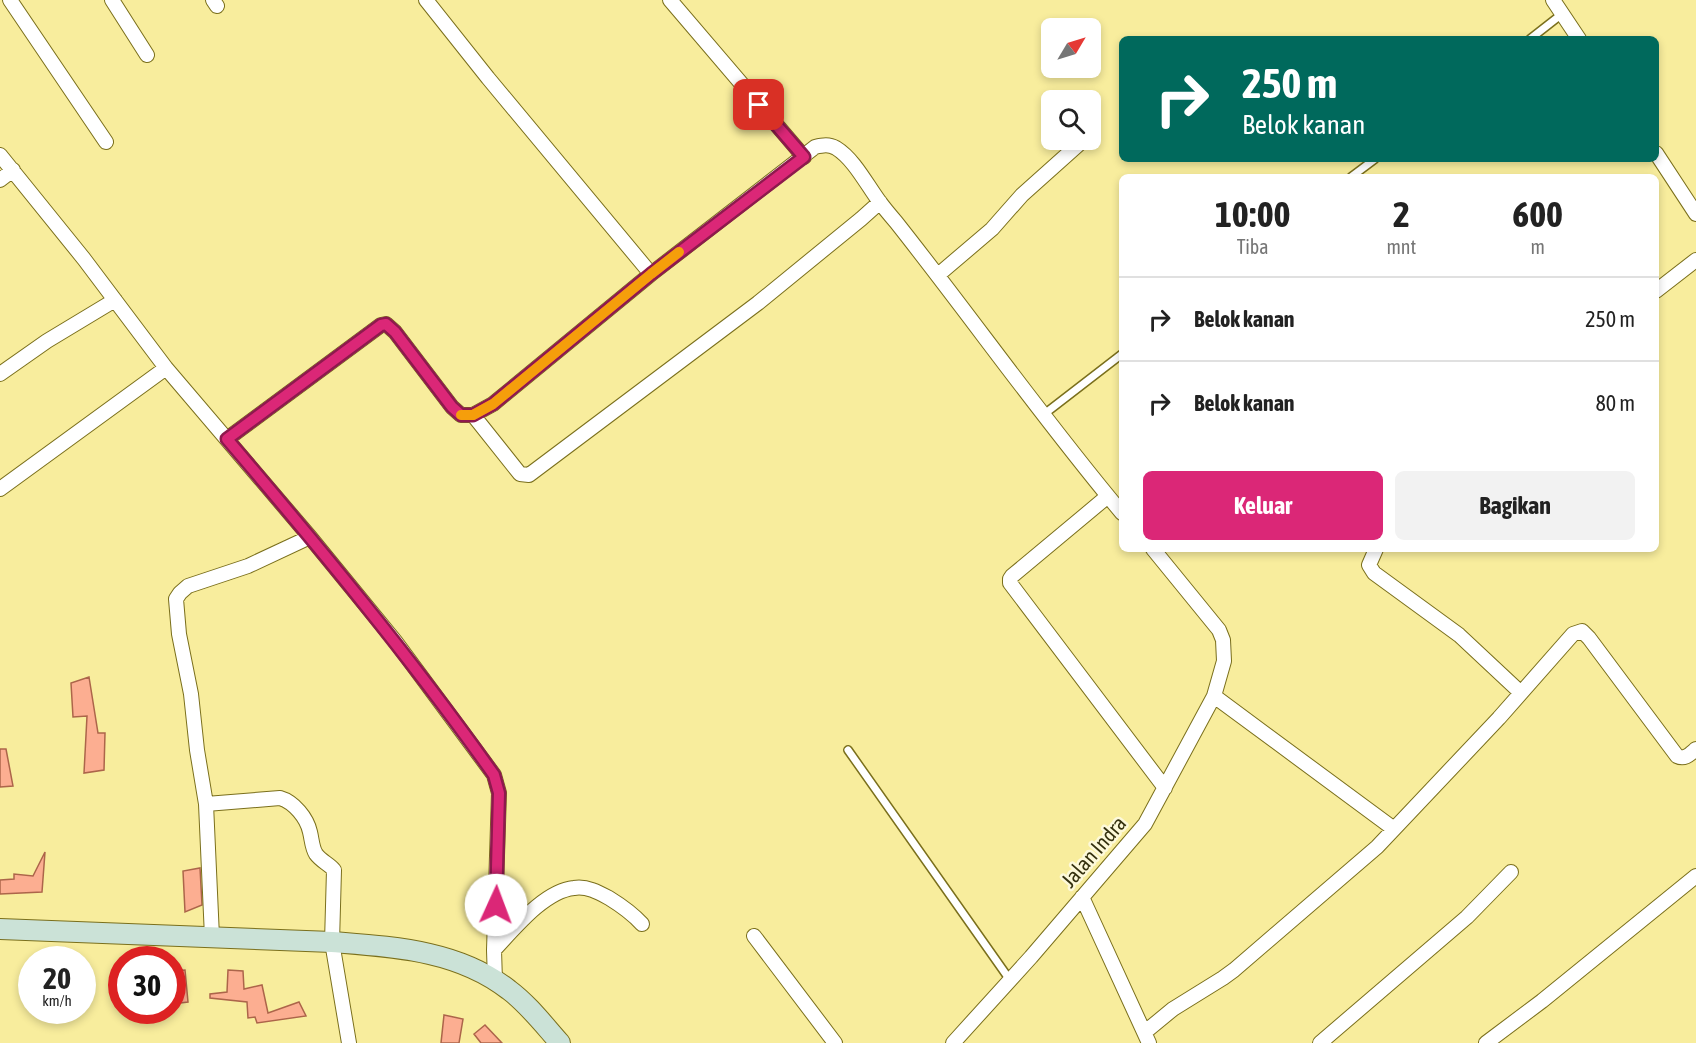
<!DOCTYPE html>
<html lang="id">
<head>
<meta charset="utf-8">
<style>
  :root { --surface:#fff; --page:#f2f2f2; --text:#222; --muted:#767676; --line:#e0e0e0; --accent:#db2777 }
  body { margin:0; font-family:"Asap Condensed",sans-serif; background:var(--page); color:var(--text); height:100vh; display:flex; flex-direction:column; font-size:22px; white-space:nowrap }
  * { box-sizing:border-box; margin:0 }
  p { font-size:20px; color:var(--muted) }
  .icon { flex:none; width:33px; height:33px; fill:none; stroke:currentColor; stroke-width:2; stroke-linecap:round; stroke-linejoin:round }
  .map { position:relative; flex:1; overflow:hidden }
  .drawer { position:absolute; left:1119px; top:174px; width:540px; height:378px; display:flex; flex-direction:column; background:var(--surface); border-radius:9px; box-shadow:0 3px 9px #0003 }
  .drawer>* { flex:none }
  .banner { position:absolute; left:1119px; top:36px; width:540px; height:126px; border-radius:9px; box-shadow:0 3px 9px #0003; background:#00695c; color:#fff; overflow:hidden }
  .needle { width:39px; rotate:52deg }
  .tools { position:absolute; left:1041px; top:18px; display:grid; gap:12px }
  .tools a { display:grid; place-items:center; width:60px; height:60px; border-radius:9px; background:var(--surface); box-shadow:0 3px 9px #0003; font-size:30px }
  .speed { position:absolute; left:18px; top:946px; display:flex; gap:12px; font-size:30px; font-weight:700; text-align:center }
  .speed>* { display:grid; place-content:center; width:78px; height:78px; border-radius:50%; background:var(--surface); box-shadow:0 3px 9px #0003; line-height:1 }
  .speed small { font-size:15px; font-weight:400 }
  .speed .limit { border:9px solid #d22; background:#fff; color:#111 }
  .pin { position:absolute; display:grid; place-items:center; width:51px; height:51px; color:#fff; margin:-26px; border-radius:12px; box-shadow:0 3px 9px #0006 }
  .me { position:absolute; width:66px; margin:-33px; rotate:2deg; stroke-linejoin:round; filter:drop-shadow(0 0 4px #0008) }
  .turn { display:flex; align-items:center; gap:21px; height:126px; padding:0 24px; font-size:27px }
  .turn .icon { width:78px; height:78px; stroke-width:2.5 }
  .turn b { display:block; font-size:42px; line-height:51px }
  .eta { display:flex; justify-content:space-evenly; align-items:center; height:102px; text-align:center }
  .eta b { font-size:36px; font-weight:700; line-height:42px }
  .cta { display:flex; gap:12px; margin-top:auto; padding:12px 24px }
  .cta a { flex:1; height:69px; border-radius:9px; background:var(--accent); color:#fff; font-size:24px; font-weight:700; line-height:69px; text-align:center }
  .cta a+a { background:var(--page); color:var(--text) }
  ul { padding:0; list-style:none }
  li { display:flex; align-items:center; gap:18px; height:84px; padding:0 24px; border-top:2px solid var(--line) }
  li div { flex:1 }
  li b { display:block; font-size:22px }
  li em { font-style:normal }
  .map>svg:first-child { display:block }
  .building { fill:#fcae91; stroke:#ac654a; stroke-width:1.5 }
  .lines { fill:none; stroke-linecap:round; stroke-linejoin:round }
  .service-casing { stroke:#7a6f1c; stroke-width:10 }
  .minor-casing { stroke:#7a6f1c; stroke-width:16 }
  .secondary-casing { stroke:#7a6f1c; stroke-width:22 }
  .service { stroke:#fff; stroke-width:7 }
  .minor { stroke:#fff; stroke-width:14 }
  .secondary { stroke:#cbe2d7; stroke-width:20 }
  .route-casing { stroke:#8e194d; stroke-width:15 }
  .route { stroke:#db2777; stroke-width:10 }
  .slow { stroke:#f59e0b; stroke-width:10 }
  .labels { text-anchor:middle; stroke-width:5; stroke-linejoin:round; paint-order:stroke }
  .street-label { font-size:21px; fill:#35310f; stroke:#fdf9da }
</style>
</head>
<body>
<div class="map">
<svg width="1696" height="1043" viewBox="0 0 1696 1043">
  <rect width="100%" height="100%" fill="#f8ed9d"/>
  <path class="building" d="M89 677 98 733H105L104 770 84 773 87 716 73 717 71 683Z
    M0 749H6L13 786 0 787Z
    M45 852 42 892 0 894V880L14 879V874L33 876Z
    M200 868 202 905 185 912 183 871Z
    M185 970 188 1002 172 1004V971Z
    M228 970 243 971 244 989 262 985 268 1013 299 1002 306 1016 257 1023 255 1017 248 1018 247 1002 210 998V994L227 992Z
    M444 1015 463 1019 459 1043H441Z
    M485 1025 502 1043H481L474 1034Z"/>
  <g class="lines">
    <defs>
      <path id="service" d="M1530 39 1562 14
        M1351 177 1375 159
        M1043 415 1122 354
        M848 750 1010 980"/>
      <path id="minor" d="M10 0 106 142
        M112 0 147 55
        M213 0 217 6
        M426 0 488 78 651 274
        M670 0 804 157
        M1553 0 1579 39
        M1656 153 1696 214
        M0 155 84 259 166 368 310 537 395 641 494 775 499 793 494 950 495 981
        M0 180 13 170
        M938 275 992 229 1022 195 1079 144
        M1656 291 1696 260
        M0 374 47 341 115 300
        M473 415 520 474 529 475 758 303 861 219 880 202
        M227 439 381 325 386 324 395 332 452 407 461 415H473L493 404 651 274 815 147C823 145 829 144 836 148 854 159 867 185 879 201 884 208 890 215 896 222 972 318 1043 419 1122 513
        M0 489 166 368
        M1108 496 1012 576 1010 579V583L1165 788
        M310 537 248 566 188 586 180 593 176 599 179 634 191 694 197 750 206 804 280 798C294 802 307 818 310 832 312 840 312 848 316 854 321 861 329 864 334 870L332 942 349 1043
        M1376 549 1369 565 1374 573 1459 635 1521 693
        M1214 696 1394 829
        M206 804 212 937
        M1082 897 1149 1043
        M754 936 835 1043
        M494 950C514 929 544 891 574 888 587 886 598 892 609 898 622 906 632 913 642 924
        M1145 1032 1173 1009 1223 978 1234 970 1377 847 1499 718 1573 634 1582 631 1589 638 1677 756C1685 760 1690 754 1696 749
        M953 1043 1031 957 1145 824 1214 696 1224 661 1223 640 1219 630 1153 549
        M1320 1043 1467 917 1511 872
        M1486 1043 1542 1001 1696 876"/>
      <path id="secondary" d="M0 929 332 942C394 947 458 950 509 990 528 1004 544 1025 560 1043"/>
    </defs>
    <use href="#service" class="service-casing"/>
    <use href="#minor" class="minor-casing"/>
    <use href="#secondary" class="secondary-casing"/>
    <use href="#service" class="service"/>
    <use href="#minor" class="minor"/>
    <use href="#secondary" class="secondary"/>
  </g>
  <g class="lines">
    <defs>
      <path id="route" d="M496 905 499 793 494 775C411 658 320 548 227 439L381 325 386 324 395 332 452 407 461 415H473L493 404 651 274 804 157 759 105"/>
    </defs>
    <use href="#route" class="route-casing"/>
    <use href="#route" class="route"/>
    <path class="slow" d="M461 415H473L493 404 651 274 679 252"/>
  </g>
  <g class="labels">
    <g class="street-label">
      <text transform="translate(1094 852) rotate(-49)" y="7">Jalan Indra</text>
    </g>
  </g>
</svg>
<div class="tools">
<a><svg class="needle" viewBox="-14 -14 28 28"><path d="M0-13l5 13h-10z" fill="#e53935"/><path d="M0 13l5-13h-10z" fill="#767676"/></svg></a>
<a><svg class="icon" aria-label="search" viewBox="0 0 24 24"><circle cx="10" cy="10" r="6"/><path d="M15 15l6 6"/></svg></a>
</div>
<div class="speed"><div>20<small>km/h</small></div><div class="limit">30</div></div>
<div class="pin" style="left:759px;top:105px;background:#d93025"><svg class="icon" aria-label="arrive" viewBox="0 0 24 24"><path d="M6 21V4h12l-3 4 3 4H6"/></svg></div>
<svg class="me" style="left:496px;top:905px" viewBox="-20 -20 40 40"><circle r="19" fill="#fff"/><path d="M0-13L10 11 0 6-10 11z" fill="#db2777"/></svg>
<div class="banner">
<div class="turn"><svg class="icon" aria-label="right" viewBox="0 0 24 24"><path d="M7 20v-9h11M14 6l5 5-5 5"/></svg><div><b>250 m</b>Belok kanan</div></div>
</div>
<section class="drawer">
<div class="eta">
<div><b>10:00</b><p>Tiba</p></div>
<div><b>2</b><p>mnt</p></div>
<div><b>600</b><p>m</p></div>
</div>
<ul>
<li><svg class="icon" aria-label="right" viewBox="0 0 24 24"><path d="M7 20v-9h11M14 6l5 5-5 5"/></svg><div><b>Belok kanan</b></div><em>250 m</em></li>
<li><svg class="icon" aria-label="right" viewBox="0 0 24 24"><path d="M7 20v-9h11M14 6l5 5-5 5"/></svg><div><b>Belok kanan</b></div><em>80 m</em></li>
</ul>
<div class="cta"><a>Keluar</a><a>Bagikan</a></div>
</section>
</div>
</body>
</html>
